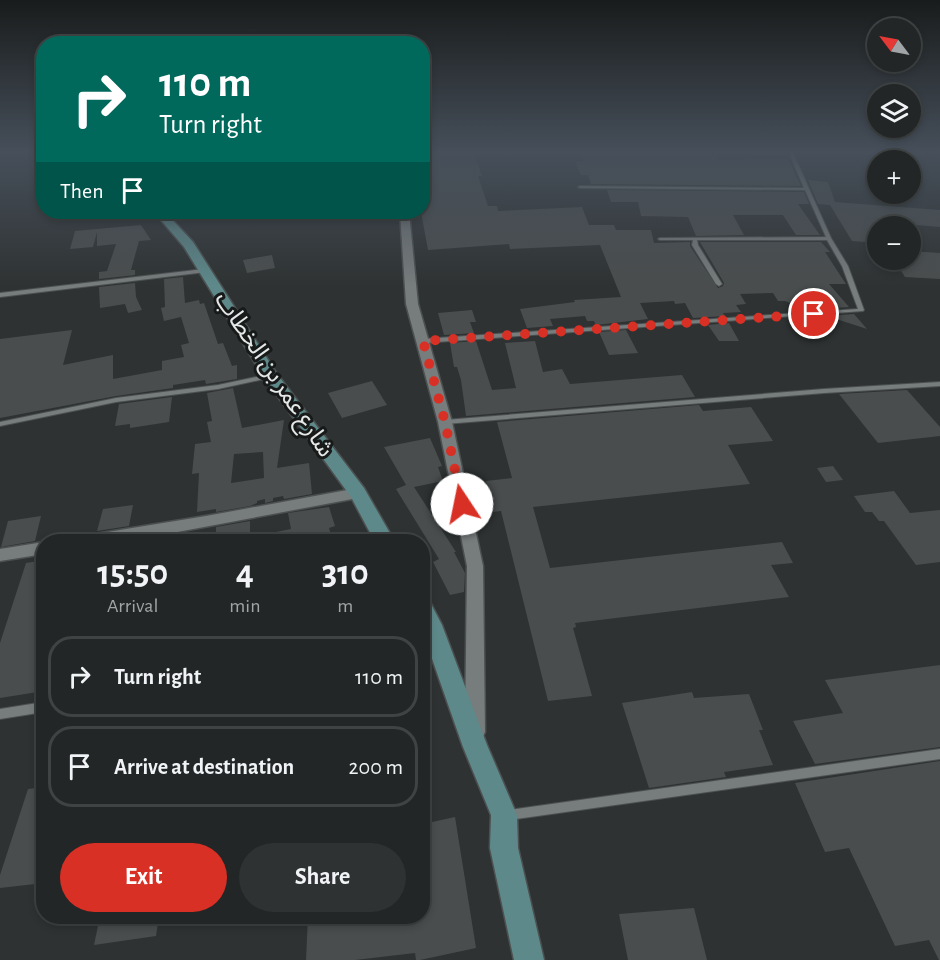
<!DOCTYPE html>
<html lang="en">
<head>
<meta charset="utf-8">
<style>
  :root { --surface:#222626; --page:#2e3232; --text:#f1f3f6; --muted:#a2a5a7; --line:#3f4343; --accent:#d93025 }
  body { margin:0; font-family:"Alegreya Sans","Noto Sans Arabic",sans-serif; background:var(--page); color:var(--text); height:100vh; display:flex; flex-direction:column; font-size:22px; white-space:nowrap }
  * { box-sizing:border-box; margin:0 }
  p { font-size:20px; color:var(--muted) }
  .icon { flex:none; width:33px; height:33px; fill:none; stroke:currentColor; stroke-width:2; stroke-linecap:round; stroke-linejoin:round }
  .map { position:relative; flex:1; overflow:hidden }
  .details { position:absolute; left:36px; top:534px; width:394px; height:390px; display:flex; flex-direction:column; background:var(--surface); border-radius:24px; box-shadow:0 3px 9px #0003,0 0 0 2px var(--line) }
  .details>* { flex:none }
  .hud { position:absolute; left:36px; top:36px; width:394px; height:183px; border-radius:24px; box-shadow:0 3px 9px #0003,0 0 0 2px var(--line); background:#00695c; color:#fff; overflow:hidden }
  .needle { width:39px; rotate:302deg }
  .tools { position:absolute; left:867px; top:18px; display:grid; gap:12px }
  .tools a { display:grid; place-items:center; width:54px; height:54px; border-radius:50%; background:var(--surface); box-shadow:0 3px 9px #0003,0 0 0 2px var(--line); font-size:30px }
  .pin { position:absolute; display:grid; place-items:center; width:51px; height:51px; color:#fff; margin:-26px; border:3px solid #fff; border-radius:50%; box-shadow:0 2px 6px #0007 }
  .me { position:absolute; width:66px; margin:-33px; rotate:349deg; stroke-linejoin:round; filter:drop-shadow(0 0 4px #0008) }
  .turn { display:flex; align-items:center; gap:21px; height:126px; padding:0 24px; font-size:27px }
  .turn .icon { width:78px; height:78px; stroke-width:2.5 }
  .turn b { display:block; font-size:42px; line-height:51px }
  .then { display:flex; align-items:center; height:57px; padding:0 24px; background:#0003; gap:12px; font-size:22px }
  .eta { display:flex; justify-content:space-evenly; align-items:center; height:102px; text-align:center }
  .eta b { font-size:36px; font-weight:700; line-height:42px }
  .button { display:flex; gap:12px; margin-top:auto; padding:12px 24px }
  .button a { flex:1; height:69px; border-radius:36px; background:var(--accent); color:#fff; font-size:24px; font-weight:700; line-height:69px; text-align:center }
  .button a+a { background:var(--page); color:var(--text) }
  ul { padding:0; list-style:none }
  li { display:flex; align-items:center; gap:18px; height:81px; margin:0 12px 9px; padding:0 12px; border:3px solid var(--line); border-radius:24px }
  li div { flex:1 }
  li b { display:block; font-size:22px }
  li em { font-style:normal }
  .map>svg:first-child { display:block }
  .building { fill:#494d4d; fill-rule:evenodd }
  .lines { fill:none; stroke-linecap:round; stroke-linejoin:round }
  .service-casing { stroke:#4c5050; stroke-width:2 }
  .minor-casing { stroke:#4c5050; stroke-width:3 }
  .secondary-casing { stroke:#4c5050; stroke-width:3 }
  .service { fill:#777c7c; fill-rule:evenodd }
  .minor { fill:#777c7c; fill-rule:evenodd }
  .secondary { fill:#5e898a; fill-rule:evenodd }
  .route { stroke:#d93025; stroke-width:10; stroke-dasharray:0 18 }
  .labels { text-anchor:middle; stroke-width:6; stroke-linejoin:round; paint-order:stroke }
  .street-label { font-size:24px; fill:#e5e8e8; stroke:#181a1a }
</style>
</head>
<body>
<div class="map">
<svg width="940" height="960" viewBox="0 0 940 960">
  <rect width="100%" height="100%" fill="#2e3232"/>
  <path class="building" d="M423 153 474 154 482 176H478L488 206H497L498 211 582 207 589 225H614L616 230H651L654 243 690 242V246L718 288 723 286 724 283 700 242H821L830 252H825L846 284H829L849 307 809 310 785 301H778L773 293 740 294 746 304 736 305 741 312 723 313 725 316 693 318 685 303 675 304 674 301 640 303 648 319 596 325 594 321H587L585 316 550 319 553 326 527 328 520 309 575 302 574 300 621 297 600 245 510 249 509 244 428 250 421 212H423Z
    M581 153H714L719 160 788 159 801 186 591 184 588 175H581L575 162 584 161Z
    M808 180 828 182 835 202 940 210V227L904 224 905 226H878V243L852 241 830 205 818 204Z
    M607 190 804 192 809 204H798L820 235H796L783 215H733L744 235 696 236 688 217 641 216 638 202H611Z
    M141 225 151 240 139 241 131 270H135V275L99 279V272L107 271 116 244 97 246V232L93 247 70 249 75 231Z
    M910 251 940 253V279L905 277 894 260H910Z
    M272 255 275 268 247 273 243 260Z
    M183 277 185 303 199 300 200 304 204 303 218 344 223 343 232 366 237 365V379L206 384 205 380 173 385V388L116 396 0 418V339L72 330 63 365 113 355V379L162 370V361L184 357 181 345 189 343 181 317 164 321 161 308 165 307 164 279Z
    M135 283 136 297 142 310 128 313 125 304 100 308 99 287Z
    M472 310 476 322H470L474 333 444 335 438 313Z
    M854 314 867 329 827 316Z
    M729 323 739 341H719L708 325Z
    M626 330 638 353 609 355 599 332Z
    M476 341 492 390 516 388 505 343 535 341 543 372 562 369 570 384 682 375 695 397 466 416 461 380 457 367H454L450 343Z
    M372 381 387 405 342 418 328 393Z
    M233 388 242 428 284 420 277 468 309 463 312 494 284 499 283 496 273 498V501L265 503V499L257 501V503L250 506 216 512V509L197 512 199 473 192 474 195 444 211 442 207 422 212 421 207 393ZM263 452 264 478 231 483 234 454Z
    M907 390 940 427V436L878 443 839 394Z
    M172 397 169 422 130 428V424L115 426 119 404Z
    M699 405 703 411 751 407 773 441 728 445 750 484 533 507 550 568 782 542 793 563 771 565 789 597 575 623 576 627 573 628 592 696 548 701 501 511 492 512 486 481 512 478 497 422Z
    M430 438 442 466 438 467 443 481 414 487 456 552H454L465 573 464 592 450 595 433 562 439 559 396 489 406 485 384 447Z
    M833 466 843 480 826 482 817 468Z
    M894 491 910 513 940 510V562L916 565 884 521H879L872 512H865L854 496Z
    M133 505 129 526 97 531 103 509Z
    M329 507 335 526 329 528 333 542H262L261 535 291 529 288 513Z
    M41 516 35 541 1 547 8 521Z
    M250 521V542H216V527Z
    M44 560V691L0 698V643L26 563Z
    M940 665V747L815 764 793 721 843 713 825 680Z
    M692 692 694 698 749 694 763 730H759L773 765 724 772 726 777 649 788 622 703Z
    M940 761V960H939L929 940 895 946 849 848 825 852 795 783Z
    M44 787V883L0 888V875L28 789Z
    M455 817 476 948 420 960H416L415 953 355 960H306L308 916H423V824Z
    M694 908 707 960H628L619 914Z
    M100 916H159L156 936 94 945Z"/>
  <g class="lines">
    <defs>
      <path id="service" d="M789 153H793L831 238 848 266 864 310 863 311 423 343 420 341 423 339 858 309 842 266 827 240H697L698 245 722 284 719 286 716 284 692 245 693 240H660L658 239 660 238 826 237 805 190 580 188 578 187 580 186 804 188Z
        M173 212H184L182 213 162 215 160 214 162 213Z
        M204 269 207 271 206 272 0 297V293Z
        M271 374 274 376 273 377 218 389 116 402 0 426V422L116 398 218 385Z
        M940 382V386L824 393 445 424 442 422 445 420 824 389Z
        M44 702V712L0 719V709Z
        M940 749V759L509 820 505 819 504 815 505 811 509 810Z"/>
      <path id="minor" d="M400 212H409L418 304 452 422 483 566 485 732 482 739 475 742 468 739 465 732 467 566 438 422 406 304Z
        M358 488 363 489 366 493 363 497 124 542H75L77 538 83 536 206 516Z
        M44 542V554L0 561V549Z"/>
      <path id="secondary" d="M154 212H165L193 242 277 374 364 488 395 542H375L351 497 263 376 184 247Z
        M423 601 431 604 442 625 487 745 517 815 518 848 544 960H514L490 848 491 815 463 747 423 633Z"/>
    </defs>
    <use href="#service" class="service-casing"/>
    <use href="#minor" class="minor-casing"/>
    <use href="#secondary" class="secondary-casing"/>
    <use href="#service" class="service"/>
    <use href="#minor" class="minor"/>
    <use href="#secondary" class="secondary"/>
  </g>
  <linearGradient id="sky" x2="0" y2="1"><stop stop-color="#191c1c"/><stop offset="0.53" stop-color="#464f5a"/><stop offset="1" stop-color="#464f5a" stop-opacity="0"/></linearGradient>
  <rect width="940" height="287" fill="url(#sky)"/>
  <g class="lines">
    <path class="route" d="M462 504 445 422 423 341 814 314"/>
  </g>
  <g class="labels">
    <g class="street-label">
      <text transform="translate(275 374) rotate(56)" y="8">شارع عمر بن الخطاب</text>
    </g>
  </g>
</svg>
<div class="tools">
<a><svg class="needle" viewBox="-14 -14 28 28"><path d="M0-13l5 13h-10z" fill="#e53935"/><path d="M0 13l5-13h-10z" fill="#a2a5a7"/></svg></a>
<a><svg class="icon" aria-label="layers" viewBox="0 0 24 24"><path d="M12 4l9 5-9 5-9-5zM3 14l9 5 9-5"/></svg></a>
<a>+</a>
<a>−</a>
</div>
<div class="pin" style="left:814px;top:314px;background:#d93025"><svg class="icon" aria-label="arrive" viewBox="0 0 24 24"><path d="M6 21V4h12l-3 4 3 4H6"/></svg></div>
<svg class="me" style="left:462px;top:504px" viewBox="-20 -20 40 40"><circle r="19" fill="#fff"/><path d="M0-13L10 11 0 6-10 11z" fill="#d93025"/></svg>
<div class="hud">
<div class="turn"><svg class="icon" aria-label="right" viewBox="0 0 24 24"><path d="M7 20v-9h11M14 6l5 5-5 5"/></svg><div><b>110 m</b>Turn right</div></div>
<div class="then">Then<svg class="icon" aria-label="arrive" viewBox="0 0 24 24"><path d="M6 21V4h12l-3 4 3 4H6"/></svg></div>
</div>
<section class="details">
<div class="eta">
<div><b>15:50</b><p>Arrival</p></div>
<div><b>4</b><p>min</p></div>
<div><b>310</b><p>m</p></div>
</div>
<ul>
<li><svg class="icon" aria-label="right" viewBox="0 0 24 24"><path d="M7 20v-9h11M14 6l5 5-5 5"/></svg><div><b>Turn right</b></div><em>110 m</em></li>
<li><svg class="icon" aria-label="arrive" viewBox="0 0 24 24"><path d="M6 21V4h12l-3 4 3 4H6"/></svg><div><b>Arrive at destination</b></div><em>200 m</em></li>
</ul>
<div class="button"><a>Exit</a><a>Share</a></div>
</section>
</div>
</body>
</html>
